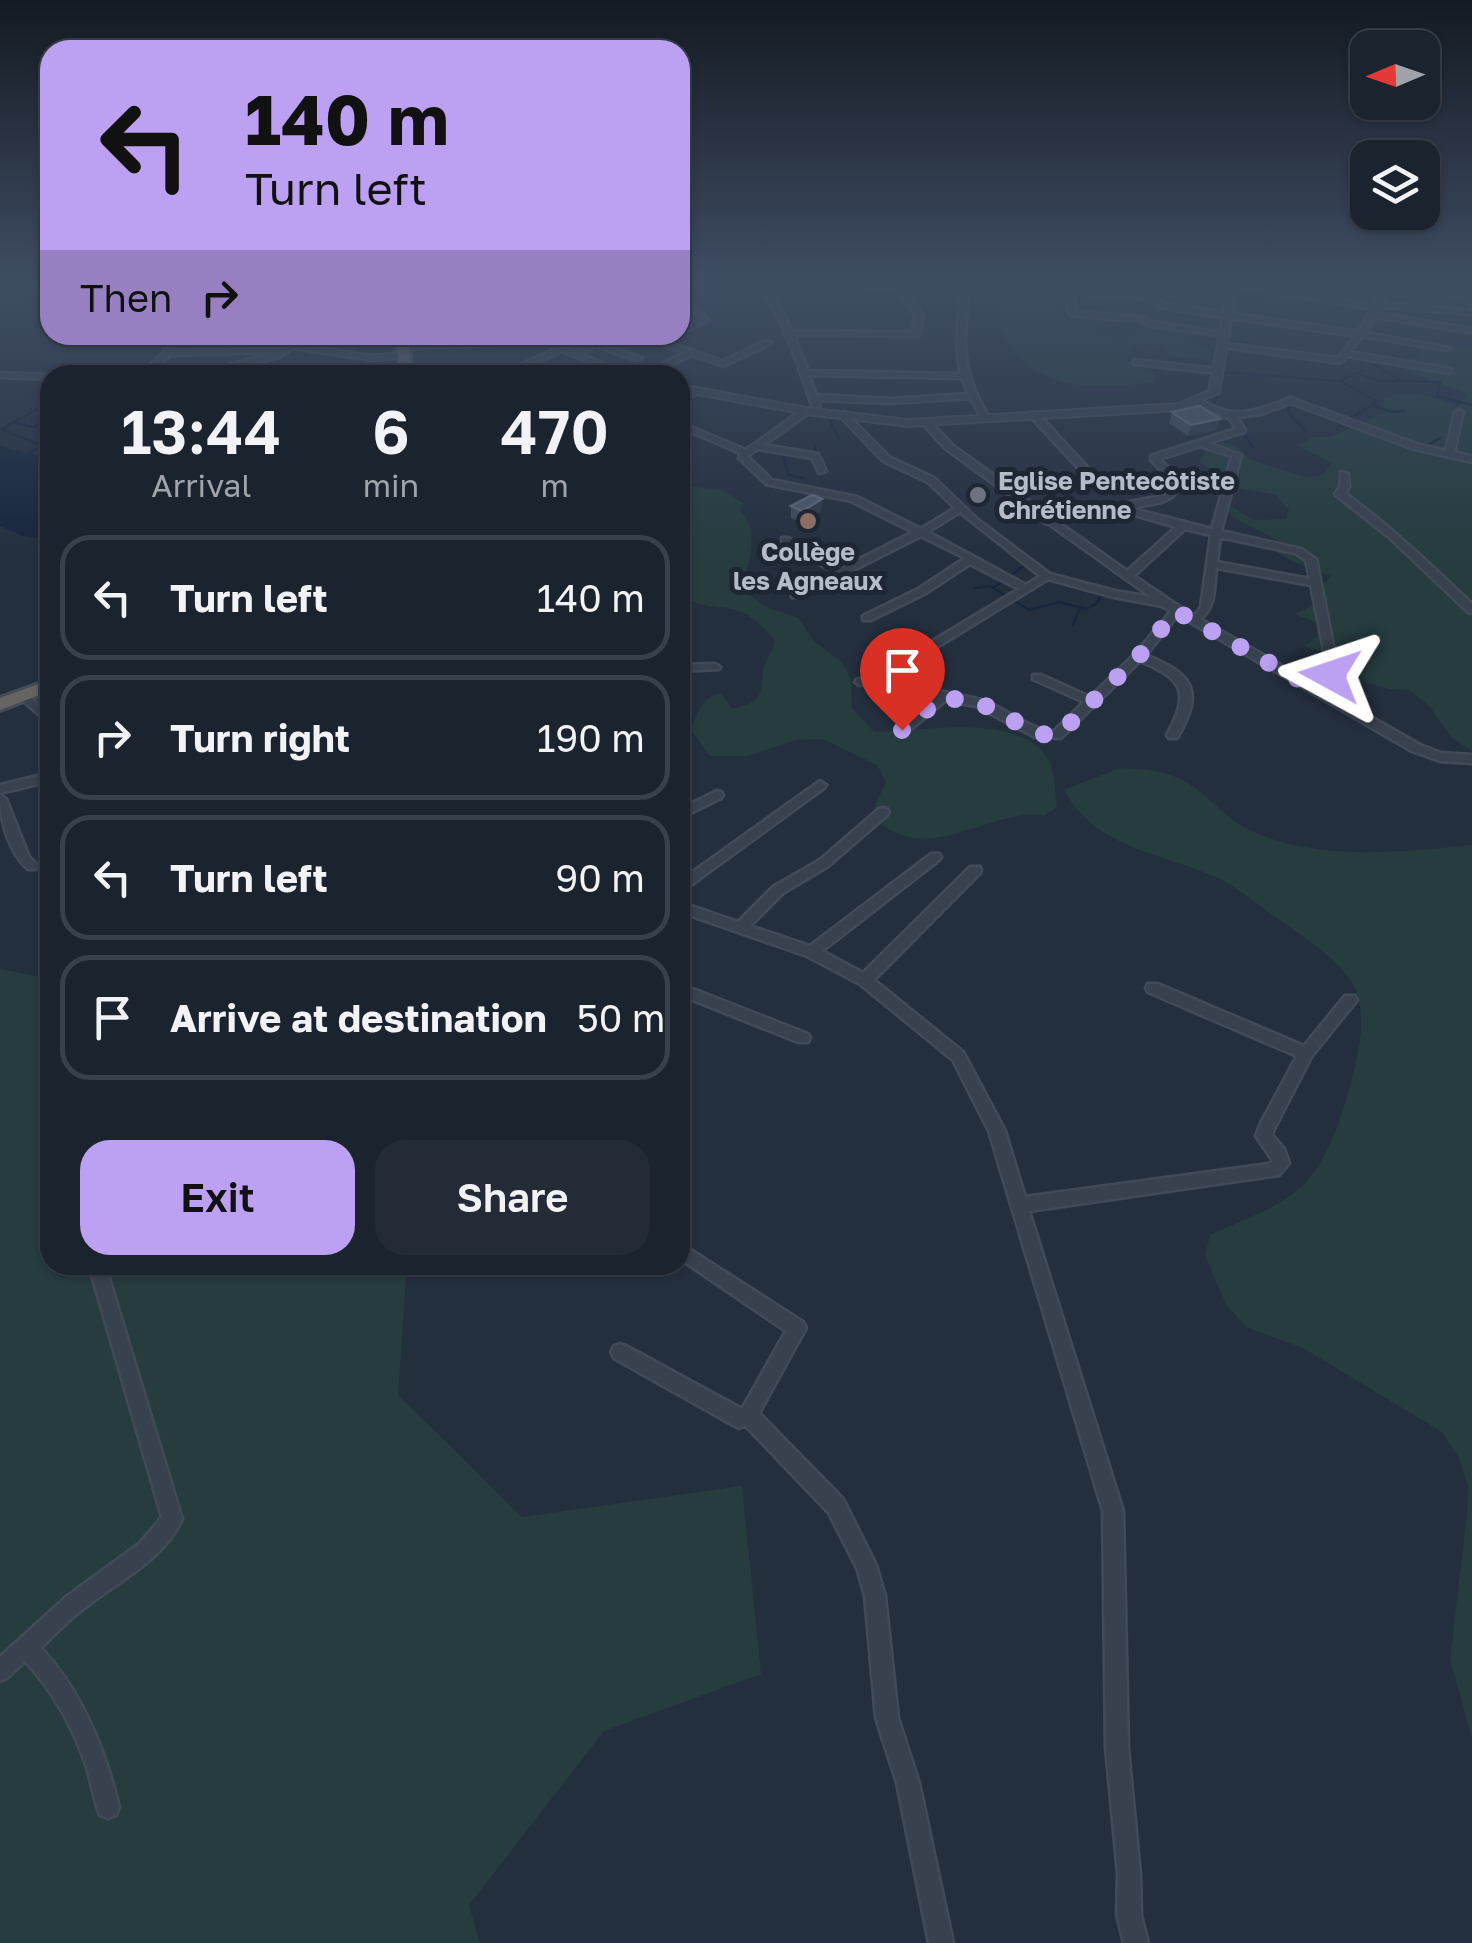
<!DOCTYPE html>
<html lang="en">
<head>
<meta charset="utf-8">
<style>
  :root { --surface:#1b232e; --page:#242b36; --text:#f1f3f6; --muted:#a0a4aa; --line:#39404a; --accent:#bca0f2 }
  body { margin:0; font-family:"Golos Text",sans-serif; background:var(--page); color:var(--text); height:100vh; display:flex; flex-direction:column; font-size:38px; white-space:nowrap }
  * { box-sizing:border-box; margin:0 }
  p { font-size:32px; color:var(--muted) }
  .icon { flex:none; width:55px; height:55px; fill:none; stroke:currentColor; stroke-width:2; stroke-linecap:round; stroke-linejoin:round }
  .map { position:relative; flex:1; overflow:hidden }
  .panel { position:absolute; left:40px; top:365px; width:650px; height:910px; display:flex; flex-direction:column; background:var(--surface); border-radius:30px; box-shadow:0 2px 8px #0004,0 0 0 2px var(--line) }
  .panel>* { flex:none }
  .hud { position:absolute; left:40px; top:40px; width:650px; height:305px; border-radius:30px; box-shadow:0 2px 8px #0004,0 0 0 2px var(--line); background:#bca0f2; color:#111; overflow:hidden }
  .needle { width:65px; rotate:268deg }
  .tools { position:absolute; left:1350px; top:30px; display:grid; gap:20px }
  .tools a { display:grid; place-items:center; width:90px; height:90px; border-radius:20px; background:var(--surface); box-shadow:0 2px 8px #0004,0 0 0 2px var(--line); font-size:50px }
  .pin { position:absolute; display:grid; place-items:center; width:85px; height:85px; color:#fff; margin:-102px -42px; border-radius:50% 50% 50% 0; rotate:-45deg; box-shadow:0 0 10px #0007 }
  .pin .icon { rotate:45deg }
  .me { position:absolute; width:110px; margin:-55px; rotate:275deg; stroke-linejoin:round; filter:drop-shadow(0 0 8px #0008) }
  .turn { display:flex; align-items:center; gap:35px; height:210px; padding:0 40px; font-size:45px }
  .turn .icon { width:130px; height:130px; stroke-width:2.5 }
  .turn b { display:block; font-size:70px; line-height:85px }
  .then { display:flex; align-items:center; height:95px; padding:0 40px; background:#0003; gap:20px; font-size:38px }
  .eta { display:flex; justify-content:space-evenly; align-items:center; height:170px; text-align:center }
  .eta b { font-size:60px; font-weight:600; line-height:70px }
  .action { display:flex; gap:20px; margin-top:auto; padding:20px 40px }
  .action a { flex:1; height:115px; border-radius:30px; background:var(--accent); color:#111; font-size:40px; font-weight:600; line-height:115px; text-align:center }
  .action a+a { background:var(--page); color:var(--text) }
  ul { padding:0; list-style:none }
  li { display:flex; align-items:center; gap:30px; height:125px; margin:0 20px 15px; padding:0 20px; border:5px solid var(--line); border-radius:30px }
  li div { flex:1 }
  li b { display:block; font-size:38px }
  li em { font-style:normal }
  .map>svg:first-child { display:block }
  .green { fill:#263c3f; fill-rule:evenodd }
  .water { fill:#17263c }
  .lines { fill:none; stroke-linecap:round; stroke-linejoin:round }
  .stream { stroke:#17263c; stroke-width:2.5 }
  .minor-casing { stroke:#414a57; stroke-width:5 }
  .tertiary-casing { stroke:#414a57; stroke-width:4 }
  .trunk-casing { stroke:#434c59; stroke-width:6 }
  .minor { fill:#38414e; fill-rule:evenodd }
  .tertiary { fill:#38414e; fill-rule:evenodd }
  .trunk { fill:#656462; fill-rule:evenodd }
  .wall { fill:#3f4b5c }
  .shaded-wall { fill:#2f3b4b }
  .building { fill:#4b5868; stroke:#5c6777; stroke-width:2.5 }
  .route { stroke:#bca0f2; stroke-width:18; stroke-dasharray:0 32.4 }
  .worship-dot { fill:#6b7280; stroke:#1d2633; stroke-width:4 }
  .education-dot { fill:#8d6e63; stroke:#1d2633; stroke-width:4 }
  .labels { text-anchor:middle; stroke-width:10; stroke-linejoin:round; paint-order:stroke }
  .far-poi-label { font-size:25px; font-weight:bold; fill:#b4bcc9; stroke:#1d2633; text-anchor:start }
</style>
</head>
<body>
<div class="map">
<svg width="1472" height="1943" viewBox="0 0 1472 1943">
  <rect width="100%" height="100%" fill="#242f3e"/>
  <path class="green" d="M996 284H1066L1049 285V292L1061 306 1067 324 1094 326 1096 336 1128 337 1146 328 1190 332 1191 341 1211 351 1210 360 1169 356 1165 345 1144 344 1132 348 1126 360 1153 372 1155 382C1097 389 1029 394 1002 331 997 317 1001 298 996 284Z
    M1414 345 1438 350 1472 348V751L1452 738 1430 707 1410 690 1389 689 1351 678C1348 673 1349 667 1346 662 1343 654 1316 653 1305 646L1319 635 1320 629 1313 621 1294 614 1320 602V588L1331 576C1312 567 1294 565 1277 552L1282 543 1234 518 1214 493 1215 472 1199 462 1210 444C1228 442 1238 443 1248 459L1306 477 1322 475 1332 463 1296 445 1315 437H1330L1384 413V398C1411 389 1433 397 1458 406L1467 394 1407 371V362L1422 351ZM1233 487 1276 495 1289 510 1286 519 1253 520 1230 505Z
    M686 486 722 490 743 503 741 512C760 528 748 567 743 589L765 606 798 618 814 641 842 662 851 680 852 708 874 732C922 731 1022 711 1049 761 1055 772 1055 794 1057 807L1045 815C988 808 929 869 874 818L875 805 886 782 877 765 823 739 796 740 747 756H710L690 729C699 713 701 697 721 693L732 709C761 702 761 698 763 671 764 661 773 652 775 641 734 589 715 620 680 594V542L686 519 680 506V488Z
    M1120 768C1145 769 1173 771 1194 787 1213 800 1227 820 1249 830 1320 862 1398 852 1472 845V1738L1450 1659 1467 1514 1468 1486 1459 1458 1442 1432 1303 1348 1246 1327 1226 1304 1205 1256 1210 1235C1241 1220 1286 1206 1309 1179 1330 1152 1343 1114 1351 1082 1376 989 1356 972 1281 921 1261 907 1240 889 1218 878 1161 852 1097 850 1064 790Z
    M0 969 50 979V1265H407L398 1395 522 1517 742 1486 761 1674 604 1731 469 1905 480 1943H0Z"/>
  <path class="water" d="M0 446 50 459V539L23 536 0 526Z"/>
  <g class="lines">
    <path class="stream" d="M1233 296 1258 300
      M1226 341 1251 344
      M1371 363 1401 380
      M1360 374 1380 381 1440 382 1437 396 1472 405
      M1340 381 1363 370
      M1214 403 1223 382 1221 372 1340 381 1375 400 1373 405 1392 412 1404 411
      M1288 406 1289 414 1305 430
      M827 414 838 438
      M16 423 33 427 50 421
      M1342 423 1373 405
      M0 429 43 446
      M0 430 37 409
      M1241 431 1254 448
      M814 443 816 455
      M1426 446 1440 438
      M29 453 50 442
      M783 453 788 475 803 478
      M974 588 990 586 1029 610 1059 602 1086 609 1097 603 1102 593
      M993 588 1028 563
      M1073 625 1079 610"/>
    <defs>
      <path id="minor" d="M759 284H767L792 331 913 332 915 315 897 290 856 286 853 284 899 285 967 291C968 305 966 319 965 333 964 365 972 391 990 418L983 420 970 398 890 403 818 400 820 406 813 408 789 340 783 333 785 331ZM905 290 960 295 957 344 960 374 808 371 794 335 919 336 923 315ZM809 375 962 378 968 394 890 399 816 395Z
        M1066 284H1074L1076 310 1078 312 1144 317 1149 321 1229 334 1225 336 1146 325 1141 321 1073 316 1068 311Z
        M1127 284H1135L1165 304 1355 331 1360 329 1372 309 1219 284H1235L1375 305 1377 299 1364 284H1371L1385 299 1383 303 1472 310V314L1380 307 1377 313 1472 329V333L1375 317 1366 333 1450 348 1446 350 1362 336 1350 352 1451 369V373H1448L1347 356 1340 363 1223 347 1219 345 1220 343 1338 358 1355 336 1163 308 1147 299 1092 296 1084 289 1088 287 1094 292 1142 295Z
        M1432 284H1441L1472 300V305Z
        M694 306 709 320 680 334V329L700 319 690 308Z
        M58 335H112L108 337H62Z
        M167 335H175L172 351 280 349 306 335H315L299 345 372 356 405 353 409 355 405 357 372 360 293 348 279 357 207 375H194L275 352 170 355 149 375H140L164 352Z
        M603 335H612L600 343 642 358 635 360 595 346 580 355 573 353Z
        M669 335H678L668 342 723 361 765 341 772 343 723 366 691 355 650 375H640L684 353 659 344V340Z
        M562 346 569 348 509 375H498Z
        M1137 360 1218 369 1222 371 1218 373 1134 364V360Z
        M611 368 615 370C609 375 602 375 595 375Z
        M0 373 50 375H52L50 379 0 377Z
        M694 390 701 392 680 401V396Z
        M1291 398 1417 444 1446 451 1455 412 1459 410 1463 412 1454 452 1472 456V462L1411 448 1291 403 1261 414 1237 417 1245 430 1244 432 1208 443 1241 455 1221 531 1301 549 1316 559 1337 665 1334 677 1315 685 1420 745 1441 753 1472 755V763L1440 761 1412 751 1178 615 1146 655C1193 675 1205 690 1177 738H1169L1167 735C1190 693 1184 679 1140 661L1061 738 1035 737 976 706 945 701 906 733H898V727L935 698 902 683 895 672 860 685 855 682 856 680 893 665 1019 589 970 564 926 593 871 620H863V616L918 589 965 558 921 536 800 597H792V593L834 572 782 542V538H788L842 568 913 532 851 501 766 484 739 458 740 453 684 429 691 427 746 450 803 409H809V413L764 445 818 454 826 471 819 473 812 458 758 449 747 456 772 480 857 497 921 529 955 508 928 482 883 461 838 414 845 412 889 457 934 478 977 519 1050 574 1115 591 1151 597 1049 524 1045 523 1044 520 946 449 924 425V421H930L952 445 1052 517 1166 495 1172 489V482L1151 460V456L1236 429 1230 419 1196 404V400C1207 402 1216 409 1227 411 1248 416 1272 404 1291 398ZM1200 446 1232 456 1212 529 1130 508C1149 504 1177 505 1181 482L1160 459ZM1118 510 1176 527 1127 571 1058 522ZM960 512 1040 576 1026 585 928 532ZM1185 529 1211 535 1201 607 1197 613 1192 615 1134 576ZM1220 537 1295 553 1306 560 1310 579 1217 562ZM1216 568 1311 585 1327 665 1325 673 1307 680 1200 619C1216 608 1214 586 1216 568ZM1048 579 1114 597 1162 606 1171 611 1135 654 1090 697 1041 675H1033V679L1084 702 1054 731C1027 730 1007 708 981 700 954 692 920 694 903 668Z
        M1031 413H1037L1101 482V486H1095L1031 417Z
        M1341 472 1348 474 1349 487 1345 493C1391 527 1431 565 1472 604V613L1468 612 1389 537 1337 496 1335 494 1340 487Z
        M715 664 720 667 719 669 680 671V665Z
        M23 692 50 713V722L46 721 19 697V693Z
        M50 773V781L0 793V785Z
        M820 781 826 785 824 788 680 893V881Z
        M717 791 721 792 723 795 721 798 680 818V809Z
        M0 795 6 799 29 857 38 866 36 869H28C9 853 0 819 0 795Z
        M883 808 887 809 889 812 887 815 828 866 783 893 750 926 810 946 931 854H939L941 857 939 860 822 951 863 973 970 867H980L981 870 980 873 874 980 963 1052 1005 1131 1025 1197 1269 1164 1273 1161 1256 1136 1261 1123 1297 1056 1148 992 1146 988 1148 984H1158L1304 1046 1345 996H1355L1357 1000 1311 1057 1274 1129 1272 1135 1284 1149 1289 1163 1279 1175 1029 1211 1123 1511 1128 1748 1140 1874 1141 1915 1148 1943H1124L1117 1915 1118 1874 1106 1748 1103 1511 989 1131 953 1060 860 984 807 956 680 912V902L738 922 773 887 820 860 879 809Z
        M680 984 808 1034 810 1038 808 1042H798L680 995Z
        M680 1243 803 1322 806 1328 759 1413 843 1499 876 1565 885 1596 898 1718 919 1783 953 1943H929L897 1783 876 1718 865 1596 857 1568 829 1513 745 1425 739 1428 733 1425 614 1358 611 1352 614 1346 620 1344 626 1346 742 1409 786 1331 680 1259Z
        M89 1265H105L182 1519C163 1561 116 1582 82 1610 67 1621 54 1635 41 1648 82 1692 105 1749 119 1807L116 1815 108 1818 100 1815C93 1798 91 1779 85 1762 72 1725 52 1690 25 1661L7 1678 0 1681V1657L66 1597 140 1543 162 1517Z"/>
      <path id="tertiary" d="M1229 284H1237L1219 393 1180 410 908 426 806 414 680 391V385L806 408 908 420 1178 404 1209 391Z
        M544 337 630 375H617L543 343 404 349 399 346 404 343Z"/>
      <path id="trunk" d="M396 335H408L412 375H400Z
        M50 680V691L0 710V698Z"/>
    </defs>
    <use href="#minor" class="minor-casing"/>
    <use href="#tertiary" class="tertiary-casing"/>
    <use href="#trunk" class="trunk-casing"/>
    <use href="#minor" class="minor"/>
    <use href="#tertiary" class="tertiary"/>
    <use href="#trunk" class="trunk"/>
  </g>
  <path class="wall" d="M1172 412 1220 419 1216 430 1188 436 1169 423Z
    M822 499 821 511 802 523 791 518V506Z"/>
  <path class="shaded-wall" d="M1220 419 1216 430 1188 436 1191 425Z
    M822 499 821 511 802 523V511Z"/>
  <path class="building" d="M1200 406 1220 419 1191 425 1172 412Z
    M812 495 822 499 802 511 791 506Z"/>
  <linearGradient id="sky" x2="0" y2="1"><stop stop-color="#141a22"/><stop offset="0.51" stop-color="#3f4d63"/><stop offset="1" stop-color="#3f4d63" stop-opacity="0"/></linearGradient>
  <rect width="1472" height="556" fill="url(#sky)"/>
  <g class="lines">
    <path class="route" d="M902 730 942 697 980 703 1039 734 1058 735 1139 656 1176 611 1307 684 1330 675"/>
  </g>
  <circle class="worship-dot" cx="978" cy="495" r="10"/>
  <circle class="education-dot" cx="808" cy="521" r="10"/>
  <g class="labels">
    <g class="far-poi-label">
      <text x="998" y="490">Eglise Pentecôtiste<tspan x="998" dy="29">Chrétienne</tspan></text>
      <text x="808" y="561" text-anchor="middle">Collège<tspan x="808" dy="29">les Agneaux</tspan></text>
    </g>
  </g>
</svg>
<div class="tools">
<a><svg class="needle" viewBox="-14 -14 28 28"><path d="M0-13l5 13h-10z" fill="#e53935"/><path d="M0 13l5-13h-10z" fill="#a0a4aa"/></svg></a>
<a><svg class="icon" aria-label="layers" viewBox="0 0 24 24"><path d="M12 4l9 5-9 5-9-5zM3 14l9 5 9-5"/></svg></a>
</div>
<div class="pin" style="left:902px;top:730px;background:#d93025"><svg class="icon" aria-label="arrive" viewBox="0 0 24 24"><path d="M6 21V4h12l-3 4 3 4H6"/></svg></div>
<svg class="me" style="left:1330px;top:675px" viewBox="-20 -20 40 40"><path d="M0-17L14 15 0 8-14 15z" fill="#bca0f2" stroke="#fff" stroke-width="4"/></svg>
<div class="hud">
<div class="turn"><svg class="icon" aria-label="left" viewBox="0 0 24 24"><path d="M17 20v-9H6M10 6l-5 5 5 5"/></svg><div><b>140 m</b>Turn left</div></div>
<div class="then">Then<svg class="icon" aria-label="right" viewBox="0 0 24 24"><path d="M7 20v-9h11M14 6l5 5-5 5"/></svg></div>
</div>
<section class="panel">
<div class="eta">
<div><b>13:44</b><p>Arrival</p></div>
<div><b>6</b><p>min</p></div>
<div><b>470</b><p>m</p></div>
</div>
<ul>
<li><svg class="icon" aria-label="left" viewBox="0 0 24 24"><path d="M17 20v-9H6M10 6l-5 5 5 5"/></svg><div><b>Turn left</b></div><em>140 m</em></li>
<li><svg class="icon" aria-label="right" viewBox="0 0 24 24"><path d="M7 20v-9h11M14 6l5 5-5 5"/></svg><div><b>Turn right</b></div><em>190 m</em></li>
<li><svg class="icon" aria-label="left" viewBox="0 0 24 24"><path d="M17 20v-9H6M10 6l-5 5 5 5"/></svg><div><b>Turn left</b></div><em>90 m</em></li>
<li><svg class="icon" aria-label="arrive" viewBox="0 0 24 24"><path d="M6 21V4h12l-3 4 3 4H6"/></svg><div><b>Arrive at destination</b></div><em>50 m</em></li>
</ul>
<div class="action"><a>Exit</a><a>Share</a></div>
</section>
</div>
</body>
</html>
